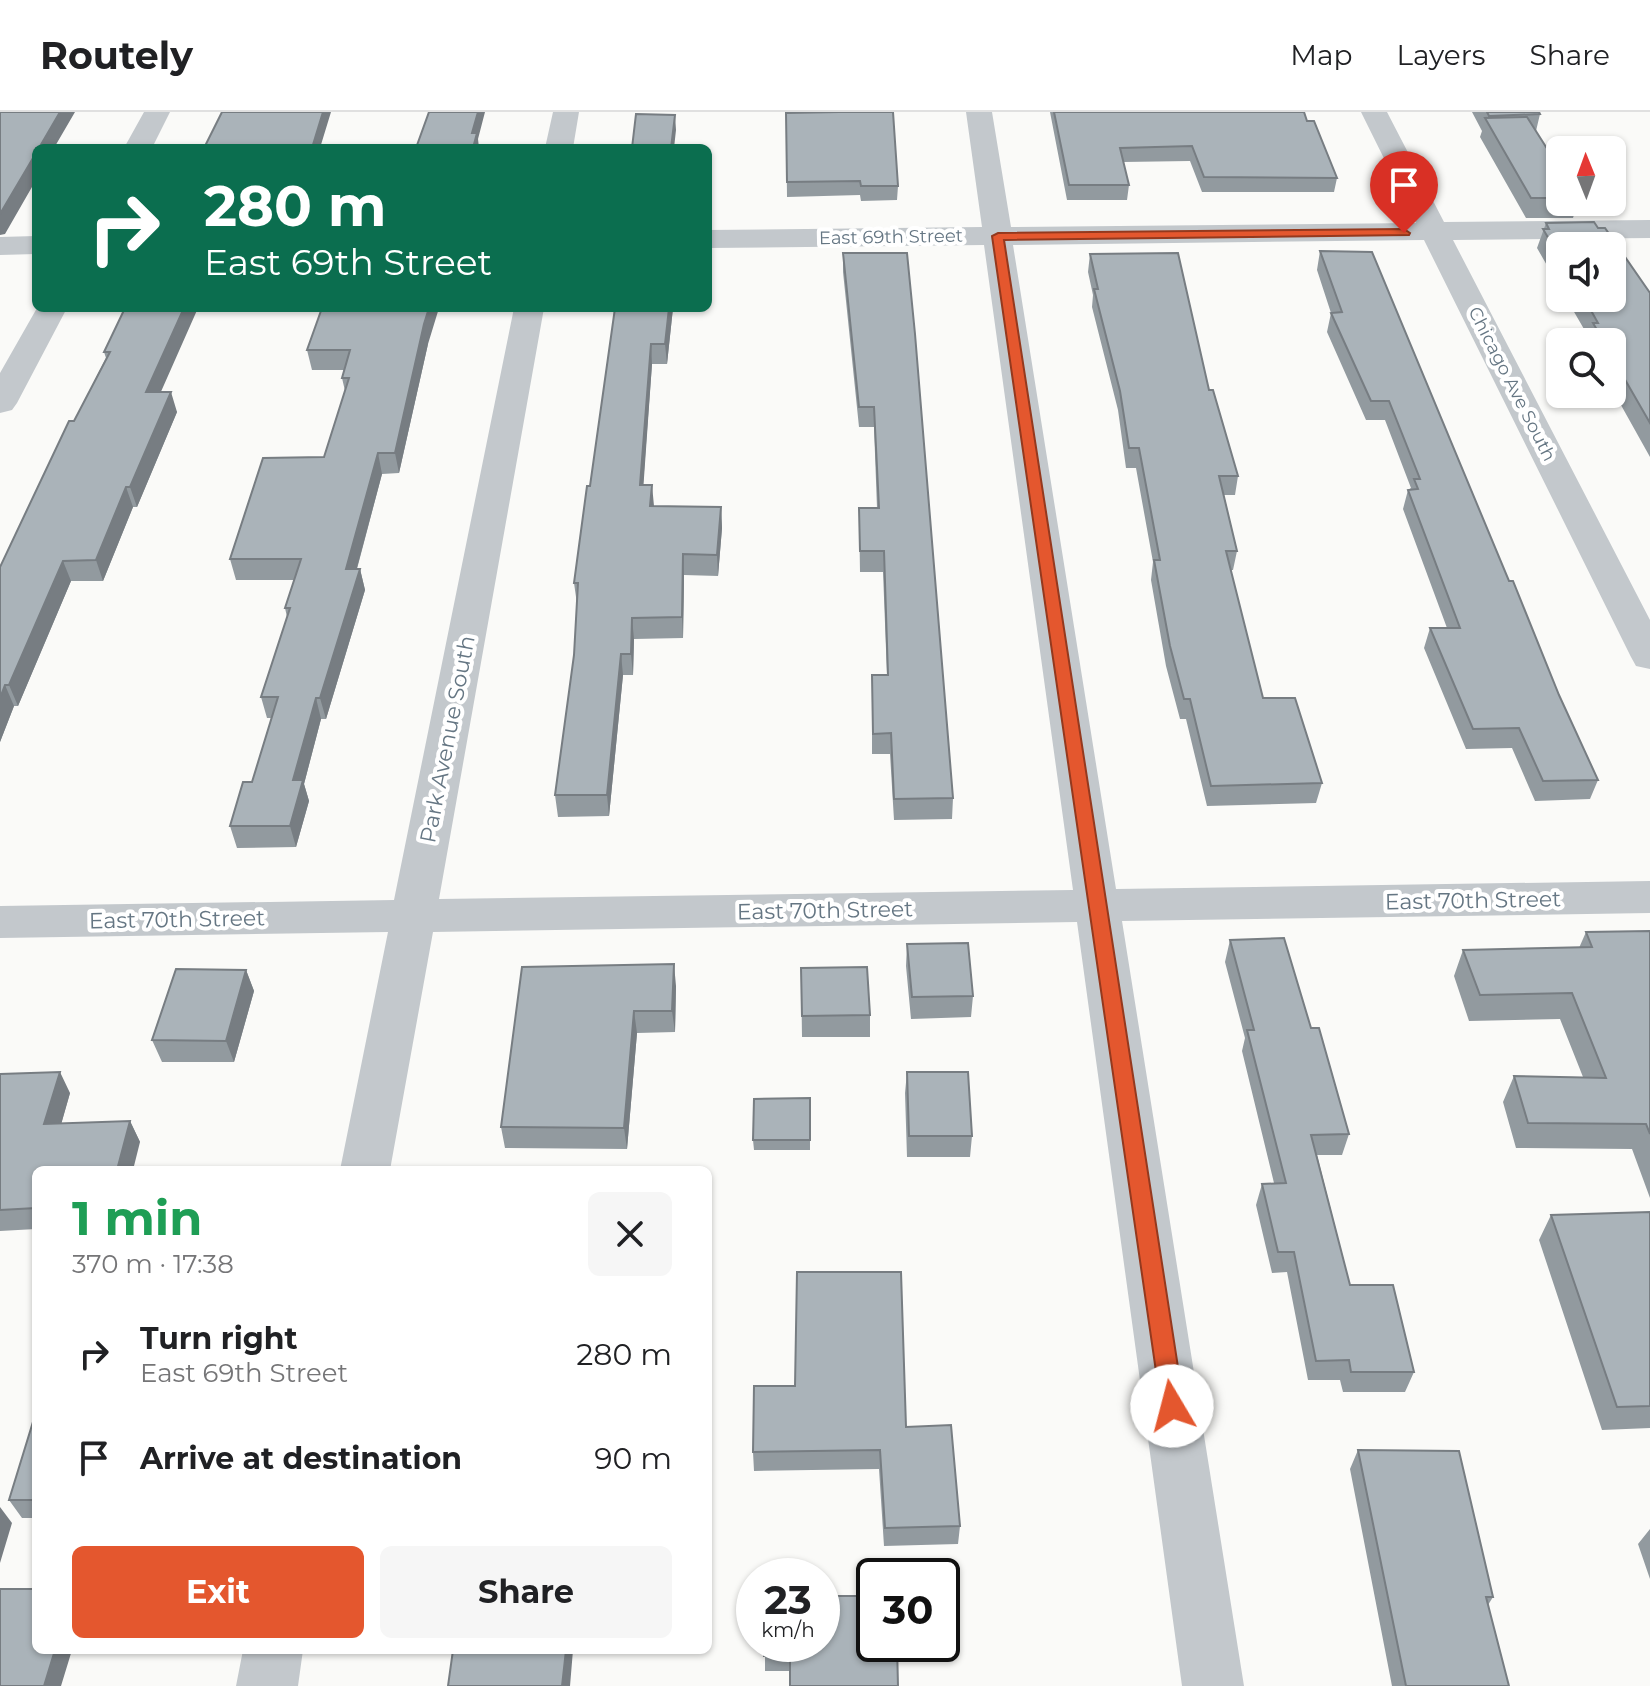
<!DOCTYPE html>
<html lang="en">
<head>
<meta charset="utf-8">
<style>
  :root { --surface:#fff; --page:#f6f6f6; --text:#202124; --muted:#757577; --line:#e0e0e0; --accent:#e4572e }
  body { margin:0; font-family:Montserrat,sans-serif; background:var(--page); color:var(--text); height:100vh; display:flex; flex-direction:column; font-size:30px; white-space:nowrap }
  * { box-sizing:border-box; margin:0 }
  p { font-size:26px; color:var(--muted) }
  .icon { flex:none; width:44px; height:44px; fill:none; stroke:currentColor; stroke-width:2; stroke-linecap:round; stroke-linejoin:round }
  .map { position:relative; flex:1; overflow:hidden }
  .panel { position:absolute; left:32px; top:1054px; width:680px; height:488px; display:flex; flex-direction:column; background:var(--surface); border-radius:12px; box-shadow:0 2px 6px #0004 }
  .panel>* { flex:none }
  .top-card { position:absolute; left:32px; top:32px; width:680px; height:168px; border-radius:12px; box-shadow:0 2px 6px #0004; background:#0b6e4f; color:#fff; overflow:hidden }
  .needle { width:52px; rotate:359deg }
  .buttons { position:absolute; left:1546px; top:24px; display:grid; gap:16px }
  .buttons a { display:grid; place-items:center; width:80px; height:80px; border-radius:12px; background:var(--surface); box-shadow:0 2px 6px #0004; font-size:40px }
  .speed { position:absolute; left:736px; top:1446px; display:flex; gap:16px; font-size:40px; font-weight:700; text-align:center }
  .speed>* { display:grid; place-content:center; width:104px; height:104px; border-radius:50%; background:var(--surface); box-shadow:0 2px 6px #0004; line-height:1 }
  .speed small { font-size:20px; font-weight:400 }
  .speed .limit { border:4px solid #111; border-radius:12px; background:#fff; color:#111 }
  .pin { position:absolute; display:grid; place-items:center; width:68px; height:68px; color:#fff; margin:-82px -34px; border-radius:50% 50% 50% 0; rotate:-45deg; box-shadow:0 0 8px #0007 }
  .pin .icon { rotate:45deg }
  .me { position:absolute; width:88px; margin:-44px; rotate:352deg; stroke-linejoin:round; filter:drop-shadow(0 0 6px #0008) }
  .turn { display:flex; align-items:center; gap:28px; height:168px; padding:0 40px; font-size:36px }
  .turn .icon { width:104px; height:104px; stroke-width:2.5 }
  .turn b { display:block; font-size:56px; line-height:68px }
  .round { display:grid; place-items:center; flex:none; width:84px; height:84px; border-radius:12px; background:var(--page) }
  .head { display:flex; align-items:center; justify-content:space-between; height:136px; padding:0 40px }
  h1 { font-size:48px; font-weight:700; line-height:60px; color:#1e9e55 }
  .action { display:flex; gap:16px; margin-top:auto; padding:16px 40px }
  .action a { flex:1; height:92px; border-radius:12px; background:var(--accent); color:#fff; font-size:32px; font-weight:700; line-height:92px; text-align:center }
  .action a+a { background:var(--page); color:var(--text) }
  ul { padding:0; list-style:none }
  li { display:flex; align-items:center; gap:24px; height:104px; padding:0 40px }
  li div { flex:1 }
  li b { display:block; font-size:30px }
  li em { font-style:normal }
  header { display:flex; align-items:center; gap:48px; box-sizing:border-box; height:112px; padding:0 40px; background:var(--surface); border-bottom:2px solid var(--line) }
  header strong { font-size:38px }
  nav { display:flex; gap:44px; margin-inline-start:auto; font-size:28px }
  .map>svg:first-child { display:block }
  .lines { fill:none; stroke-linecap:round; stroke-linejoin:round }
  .minor { fill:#c3c8cc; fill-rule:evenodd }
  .wall { fill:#929a9f }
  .shaded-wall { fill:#777d82 }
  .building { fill:#aab3b9; stroke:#777d82; stroke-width:2 }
  .route { fill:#e4572e; stroke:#94391e; stroke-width:2 }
  .labels { text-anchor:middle; stroke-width:8; stroke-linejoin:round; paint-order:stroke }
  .far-street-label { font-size:18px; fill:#657683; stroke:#fff }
  .street-label { font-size:22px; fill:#657683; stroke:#fff }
</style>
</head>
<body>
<header>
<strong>Routely</strong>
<nav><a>Map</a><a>Layers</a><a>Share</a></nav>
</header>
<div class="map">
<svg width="1650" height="1574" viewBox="0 0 1650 1574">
  <rect width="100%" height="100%" fill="#fafaf8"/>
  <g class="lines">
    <path class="minor" d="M144 0H170L152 36H124Z
      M553 0H579L573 36H545Z
      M966 0H992L1011 115 1416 111 1361 0H1387L1444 110 1650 108V126L1453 128 1650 508V557L1636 554 1631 545 1424 128 1013 133 1116 777 1650 769V801L1122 809 1244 1574H1182L1077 810 433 820 390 1058H340L388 820 0 826V794L394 788 514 196H544L439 787 1073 778 984 133 708 136V118L982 115Z
      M36 124V142L0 143V125Z
      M37 196H67L17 291 12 298 0 301V261Z
      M243 1538H303L298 1574H236Z"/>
  </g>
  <path class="wall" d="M838 0H893L898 74 897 88 861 89 860 83 787 85 786 1Z
    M1050 0H1304L1307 9 1337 66 1334 80H1202L1190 49 1123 50 1129 73 1127 88H1067Z
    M1472 0H1539L1540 2 1536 19 1560 57V90H1578L1573 106H1526L1480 25 1482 19Z
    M1546 111 1598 116 1650 181V345L1612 277V230H1586L1588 224 1566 186H1612L1560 134V176L1537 136Z
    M1320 139 1509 469 1559 583 1598 668 1590 687 1535 689 1512 636 1466 637 1424 536 1430 516H1447L1403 397 1408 378 1411 376 1385 308H1366L1327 220 1331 201 1317 158Z
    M843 141 953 686 952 707 894 708 890 642H872V563H887L883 460H860L859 396H877L874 315H859L843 160Z
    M1090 142 1209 278 1238 364 1235 383H1224L1237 439 1233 458H1231L1263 586 1322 671 1316 691 1207 694 1186 607H1180L1166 554 1151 468 1153 450 1136 356H1126L1118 298 1092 195 1093 183 1088 160Z
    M125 196 161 280 177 300 137 395H133L103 469H71L18 594H14L0 630V455L106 246 104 240Z
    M615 196H673L667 252H652L643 373 654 395H721L722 416 718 464 684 463 683 526 634 527 633 563H623L609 704 558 705 555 683 574 543 577 492 574 471 590 374Z
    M428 232 399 361 382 362 357 457H360L365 478 326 607H321L304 672 309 689 296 735 237 736 230 714 252 670 272 606H267L261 585 287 505 285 496 294 468H236L230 447 324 345 345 279 342 266 344 258H312L307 238Z
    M1650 819V1086L1632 1037 1516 1036 1503 990 1514 964 1583 965 1560 907 1469 909 1454 864 1463 838 1579 836 1586 820Z
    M1230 828 1311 916 1349 1022 1342 1043H1317L1350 1173 1414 1260 1405 1280H1343L1340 1268H1308L1287 1160 1272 1161 1256 1093 1262 1072 1274 1071 1242 939 1245 926 1225 850Z
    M907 832 973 884 971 905 911 907 906 854Z
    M522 855 676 874 675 920 637 921 627 1037 505 1036 501 1015Z
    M801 856 870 903V925H802Z
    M246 858 254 879 234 950H162L152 928Z
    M907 960 972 1024 970 1045H907L905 981Z
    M0 962 70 981 61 1012 130 1009 140 1030 36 1058V1117L0 1119Z
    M810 986V1038H754L753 1028Z
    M1650 1100V1316L1602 1318 1539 1128 1551 1103Z
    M36 1300V1406H22L9 1388Z
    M906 1315 960 1414 958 1432 884 1434 879 1357 754 1359 753 1340Z
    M1358 1338 1493 1485 1488 1493 1509 1574H1392L1350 1357Z
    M1650 1417V1467L1638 1432Z
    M765 1532 898 1574H790V1559H765Z"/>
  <path class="shaded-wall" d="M60 0H75L54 36H39Z
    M323 0H331L320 36H312Z
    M478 0H485L478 27 479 36H473L472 21Z
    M675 3 676 18 674 36H671Z
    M36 41V68L5 122 0 123V102Z
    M184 196H198L152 300 146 280Z
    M429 196H439L428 232 399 361 395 341 424 212Z
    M669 196H673L667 252 665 232Z
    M651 232 652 252 642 394 640 373Z
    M171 280 177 300 137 395 130 375Z
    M378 341 382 362 351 478 346 457Z
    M652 373 654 394H650Z
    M126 375 133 395 103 469 96 448Z
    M721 395 722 416 718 464 717 443Z
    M683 442 684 463 683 526 682 505Z
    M63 449 71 469 18 594 9 573Z
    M360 457 365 478 326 607 320 586Z
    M632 506 634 527 633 563 631 542Z
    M621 542 623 563 609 704 607 683Z
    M5 573 14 594 0 630V586Z
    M316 586 321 607 304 672 309 689 296 735 290 714 293 668Z
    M674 852 676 874 675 920 672 899Z
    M246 858 254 879 234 950 226 929Z
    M634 899 637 921 627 1037 624 1016Z
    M60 960 70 981 55 1034 44 1012Z
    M130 1009 140 1030 133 1058H117Z
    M0 1395 12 1411 0 1451Z
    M55 1538H72L61 1574H44Z
    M566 1538H573L570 1574H562Z"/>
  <path class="building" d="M0 0H60L39 36H36V41L0 102Z
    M222 0H323L312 36H204Z
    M429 0H478L472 21H477L473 36H416Z
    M839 0H893L898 74H861L860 69 787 70 786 1Z
    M1054 0H1304L1307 9H1314L1337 66 1204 65 1192 34 1120 36 1129 73H1069Z
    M1487 0H1539L1540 2 1489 4Z
    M636 2 675 3 671 36H632Z
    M1527 5 1560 57V86H1531L1485 6Z
    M1594 110 1598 116H1605L1650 181V311L1612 245V230H1604L1593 211H1598L1584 186H1612V134H1560V146L1543 117H1549L1546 111Z
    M1320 139 1372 140 1509 469H1513L1559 583 1598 668 1543 669 1519 616 1473 617 1430 516H1460L1408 378 1418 377 1414 367H1420L1389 289H1371L1331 201 1342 200Z
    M843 141H907L915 222 953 686 894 687 891 621 873 622 872 563H888L884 439H860L859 396H879L874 295H859Z
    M1178 141 1209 278H1213L1238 364H1219L1237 439H1226L1263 586H1295L1322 671 1211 674 1190 587H1184L1170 534 1154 448H1160L1139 336H1129L1120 279 1094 177H1098L1090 142Z
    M125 196H184L146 280H171L130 375H126L96 448 63 449 9 573H5L0 586V455L69 309H74L110 240H104Z
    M322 196H429L424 212 395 341H378L346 457H360L320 586H316L293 668H303L290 714H230L243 670H252L278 585H261L290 496H285L301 447H230L263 346 324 345 349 266H342L350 238H307Z
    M615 196H669L665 232H651L640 373H652L650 394 721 395 717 443 683 442 682 505 632 506 631 542H621L607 683H555L574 543 578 471H574L587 374H590Z
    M1650 819V1022L1646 1012 1528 1011 1514 964 1606 966 1572 881 1480 883 1463 838 1592 835 1586 820Z
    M1284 826 1311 916H1319L1349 1022 1311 1023 1350 1173H1393L1414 1260H1351L1349 1248 1316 1249 1294 1140H1278L1262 1072 1286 1071 1247 918H1254L1230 828Z
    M968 831 973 884 912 885 907 832Z
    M674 852 672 899H634L624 1016 501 1015 522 855Z
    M867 855 870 903 802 904 801 856Z
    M176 857 246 858 226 929 152 928Z
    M60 960 44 1012 130 1009 117 1058H36V1096L0 1098V962Z
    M907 960H968L972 1024H909Z
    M810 986V1028H753L754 987Z
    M1650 1100V1294L1617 1295 1551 1103Z
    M797 1160H901L906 1315 951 1313 960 1414 885 1416 880 1338 753 1340 754 1274H795Z
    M36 1300V1388H9Z
    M1358 1338 1459 1339 1493 1485H1486L1509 1574H1406Z
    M0 1477H36V1538H55L44 1574H0Z
    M822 1484H874V1532H897L898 1574H790V1544H764L765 1532H822Z
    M453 1538H566L562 1574H448Z"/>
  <path class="route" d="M1404 117 1410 121 1409 123 1004 128 1184 1294 1180 1302 1172 1305 1164 1302 1161 1294 992 124 998 121Z"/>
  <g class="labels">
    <g class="far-street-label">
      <text transform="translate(891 125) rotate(-1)" y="6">East 69th Street</text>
      <text transform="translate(1512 272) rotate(63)" y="6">Chicago Ave South</text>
    </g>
    <g class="street-label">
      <text transform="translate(447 627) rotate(-79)" y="8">Park Avenue South</text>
      <text transform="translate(1473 788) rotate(-1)" y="8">East 70th Street</text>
      <text transform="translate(825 798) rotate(-1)" y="8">East 70th Street</text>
      <text transform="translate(177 807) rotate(-1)" y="8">East 70th Street</text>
    </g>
  </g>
</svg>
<div class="buttons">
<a><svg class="needle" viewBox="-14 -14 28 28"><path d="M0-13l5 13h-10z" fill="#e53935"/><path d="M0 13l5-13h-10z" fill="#757577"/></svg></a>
<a><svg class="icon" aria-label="sound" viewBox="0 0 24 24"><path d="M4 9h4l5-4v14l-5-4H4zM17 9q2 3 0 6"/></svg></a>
<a><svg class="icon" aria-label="search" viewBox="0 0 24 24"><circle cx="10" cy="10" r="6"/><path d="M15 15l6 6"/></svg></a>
</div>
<div class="speed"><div>23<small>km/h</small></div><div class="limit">30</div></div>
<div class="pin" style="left:1404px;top:121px;background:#d93025"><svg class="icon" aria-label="arrive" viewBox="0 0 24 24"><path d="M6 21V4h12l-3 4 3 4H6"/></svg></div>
<svg class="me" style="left:1172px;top:1294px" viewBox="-20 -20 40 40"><circle r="19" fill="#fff"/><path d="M0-13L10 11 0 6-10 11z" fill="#e4572e"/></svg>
<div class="top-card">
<div class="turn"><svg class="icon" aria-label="right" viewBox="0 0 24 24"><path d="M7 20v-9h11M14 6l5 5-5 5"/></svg><div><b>280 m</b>East 69th Street</div></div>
</div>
<section class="panel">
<div class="head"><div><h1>1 min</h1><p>370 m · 17:38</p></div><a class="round"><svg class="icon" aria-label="close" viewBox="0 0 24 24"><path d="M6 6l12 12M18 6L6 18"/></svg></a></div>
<ul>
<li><svg class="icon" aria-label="right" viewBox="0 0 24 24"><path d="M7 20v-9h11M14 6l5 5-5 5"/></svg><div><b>Turn right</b><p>East 69th Street</p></div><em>280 m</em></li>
<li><svg class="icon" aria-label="arrive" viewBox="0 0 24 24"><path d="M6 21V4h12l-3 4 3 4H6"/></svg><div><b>Arrive at destination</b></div><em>90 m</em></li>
</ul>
<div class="action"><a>Exit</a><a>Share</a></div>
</section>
</div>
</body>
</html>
